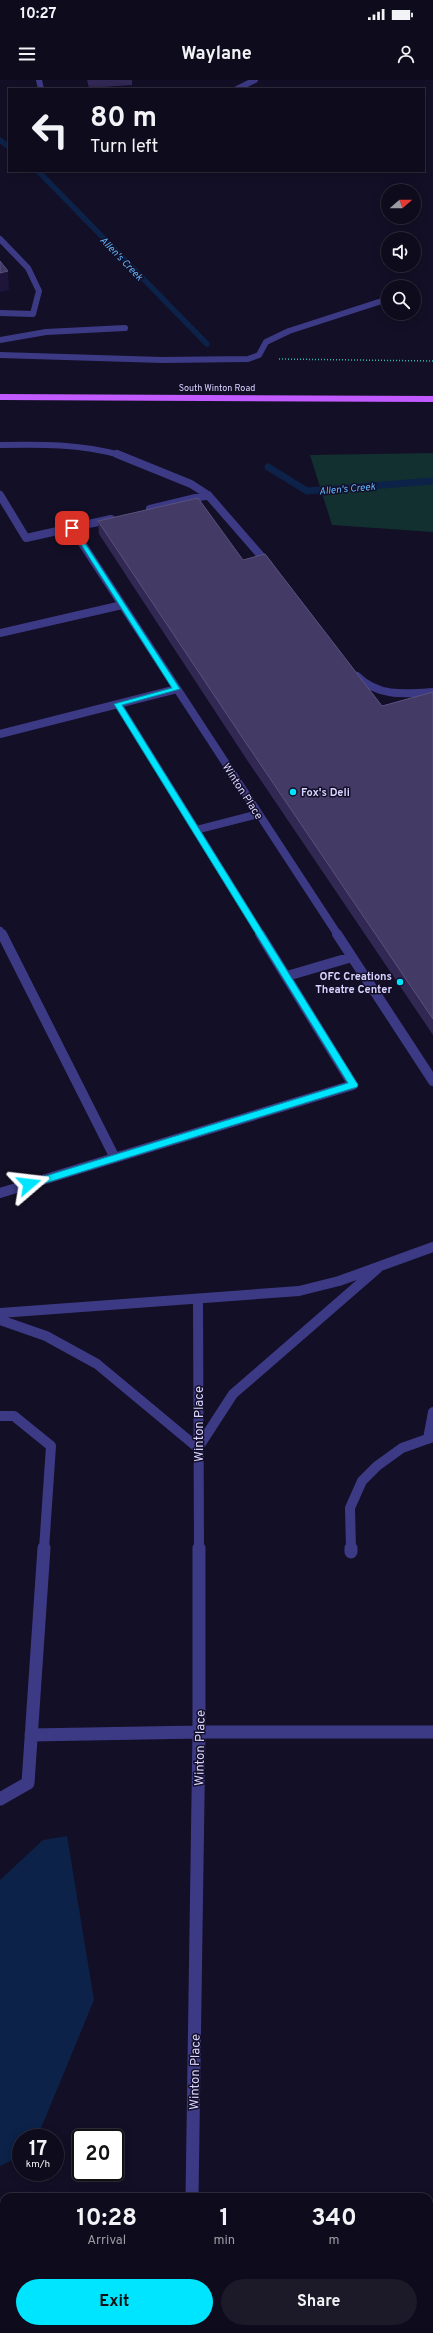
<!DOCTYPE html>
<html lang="en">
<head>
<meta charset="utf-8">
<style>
  :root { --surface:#0e0b1c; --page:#1c1929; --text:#f1f3f6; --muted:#9b9ba3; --line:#2e2b3b; --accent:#00e5ff }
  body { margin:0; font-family:Overpass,sans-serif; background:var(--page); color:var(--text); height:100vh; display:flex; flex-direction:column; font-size:15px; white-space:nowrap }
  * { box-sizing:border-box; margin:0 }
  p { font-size:13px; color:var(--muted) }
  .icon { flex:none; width:22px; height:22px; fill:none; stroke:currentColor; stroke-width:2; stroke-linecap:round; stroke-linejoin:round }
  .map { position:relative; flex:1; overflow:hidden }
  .sheet { position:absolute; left:0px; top:2113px; width:433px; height:140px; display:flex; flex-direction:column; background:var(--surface); border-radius:12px 12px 0 0; box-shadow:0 2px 10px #0003,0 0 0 1px var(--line) }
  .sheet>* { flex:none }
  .top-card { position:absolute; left:8px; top:8px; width:417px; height:84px; border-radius:0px; box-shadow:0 2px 10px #0003,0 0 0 1px var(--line); background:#0e0b1c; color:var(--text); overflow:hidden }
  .needle { width:26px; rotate:70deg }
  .controls { position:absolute; left:381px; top:104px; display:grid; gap:8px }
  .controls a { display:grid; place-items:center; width:40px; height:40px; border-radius:50%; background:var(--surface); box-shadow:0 2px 10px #0003,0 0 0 1px var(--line); font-size:20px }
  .speed { position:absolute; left:12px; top:2049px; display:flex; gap:8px; font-size:20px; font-weight:700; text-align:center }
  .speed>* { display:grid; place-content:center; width:52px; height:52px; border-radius:50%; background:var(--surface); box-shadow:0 2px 10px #0003,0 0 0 1px var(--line); line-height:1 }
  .speed small { font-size:10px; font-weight:400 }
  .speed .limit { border:2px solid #111; border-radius:6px; background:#fff; color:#111 }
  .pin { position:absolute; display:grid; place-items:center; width:34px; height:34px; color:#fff; margin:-17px; border-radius:8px; box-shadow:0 2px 6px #0006 }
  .me { position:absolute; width:44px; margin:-22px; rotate:73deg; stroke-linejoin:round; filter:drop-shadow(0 0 3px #0008) }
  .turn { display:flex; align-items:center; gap:14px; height:84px; padding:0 16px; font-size:18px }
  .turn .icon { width:52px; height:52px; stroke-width:2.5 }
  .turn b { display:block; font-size:28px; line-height:34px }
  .eta { display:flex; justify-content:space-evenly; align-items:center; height:68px; text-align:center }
  .eta b { font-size:24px; font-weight:700; line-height:28px }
  .button { display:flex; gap:8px; margin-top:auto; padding:8px 16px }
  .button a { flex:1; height:46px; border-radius:24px; background:var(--accent); color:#111; font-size:16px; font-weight:700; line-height:46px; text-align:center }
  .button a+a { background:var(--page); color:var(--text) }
  .status { display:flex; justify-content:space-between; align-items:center; height:28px; padding:0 20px; background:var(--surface); direction:ltr }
  .status svg { height:11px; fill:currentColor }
  header { display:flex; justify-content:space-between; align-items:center; height:52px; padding:0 16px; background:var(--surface); font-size:18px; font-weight:700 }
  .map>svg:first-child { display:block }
  .green { fill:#12302f }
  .water { fill:#0c2248 }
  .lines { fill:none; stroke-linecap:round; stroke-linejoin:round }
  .stream-far1 { stroke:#0c2248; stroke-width:5.5 }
  .stream { stroke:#0c2248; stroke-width:7 }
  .path { stroke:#2fb8b0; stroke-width:1.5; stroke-dasharray:1 2; stroke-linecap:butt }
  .minor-far3 { stroke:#3d3a85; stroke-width:6 }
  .minor-far2 { stroke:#3d3a85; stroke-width:8 }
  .minor-far1 { stroke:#3d3a85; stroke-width:10 }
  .minor { stroke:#3d3a85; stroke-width:13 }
  .major { stroke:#c25bff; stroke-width:6 }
  .wall { fill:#312854 }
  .shaded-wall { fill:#1d163a }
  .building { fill:#433a66; stroke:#5a527e }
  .route { fill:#00e5ff; stroke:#0095a6 }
  .poi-dot { fill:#00e5ff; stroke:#130f26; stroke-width:1.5 }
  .labels { text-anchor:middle; stroke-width:3; stroke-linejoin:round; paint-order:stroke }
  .far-street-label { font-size:9px; fill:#d9d4ff; stroke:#130f26 }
  .far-water-label { font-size:10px; font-style:italic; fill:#62b6ff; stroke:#130f26 }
  .street-label { font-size:11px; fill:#d9d4ff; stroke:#130f26 }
  .poi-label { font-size:11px; font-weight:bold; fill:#d9d4ff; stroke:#130f26; text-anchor:start }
  .near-street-label { font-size:13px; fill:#d9d4ff; stroke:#130f26 }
</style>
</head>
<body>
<div class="status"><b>10:27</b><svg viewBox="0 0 49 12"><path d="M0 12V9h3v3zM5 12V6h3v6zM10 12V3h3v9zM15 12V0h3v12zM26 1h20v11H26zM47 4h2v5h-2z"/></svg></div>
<header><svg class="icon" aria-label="menu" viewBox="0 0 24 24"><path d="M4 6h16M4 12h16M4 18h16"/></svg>Waylane<svg class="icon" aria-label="person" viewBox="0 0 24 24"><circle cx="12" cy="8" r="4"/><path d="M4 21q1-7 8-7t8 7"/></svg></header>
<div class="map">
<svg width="433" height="2253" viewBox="0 0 433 2253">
  <rect width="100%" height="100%" fill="#130f26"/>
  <path class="green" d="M433 373V452L332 445 310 375Z"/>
  <path class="water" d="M67 1756 94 1920 37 2058H21V2076L0 2086V1800L43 1760Z"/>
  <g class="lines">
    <path class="stream-far1" d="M0 60 9 67
      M38 91 207 264"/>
    <path class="stream" d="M268 387 307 411 433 401"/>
    <path class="path" d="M279 279 433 281"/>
    <path class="minor-far3" d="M39 0 41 9
      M237 9 255 0
      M0 159 28 188 39 211 33 234 0 233
      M0 260 46 252 125 248
      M0 275 162 280 248 279 259 275 266 262 289 251 388 219
      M0 365C41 364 80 364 120 375"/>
    <path class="minor-far2" d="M117 374 191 404 208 415 269 485
      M0 415 26 458 111 439
      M150 429 208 415
      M72 448 338 855
      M0 553 122 525
      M357 596C378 617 405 614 433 612
      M118 624 261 855
      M0 654 177 609
      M196 750 258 734
      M0 851 2 855"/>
    <path class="minor-far1" d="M2 854 115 1078
      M337 854 433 1001
      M287 896 352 877
      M0 1113 353 1005 260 854
      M198 1219 199 1469
      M0 1233 299 1211 339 1201 433 1167
      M0 1240 46 1256 97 1284 198 1368
      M0 1336H14L51 1366 44 1469
      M428 1359 433 1332
      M198 1368 233 1314 377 1189
      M351 1469 350 1428 362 1401 377 1386 402 1368 433 1357"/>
    <path class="minor" d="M351 1468V1472
      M31 1655 199 1652H433
      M0 1719 28 1703 44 1468
      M192 2117 199 1652V1468
      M0 2237H4
      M429 2245H433
      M190 2249V2253"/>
    <path class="major" d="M0 317 433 319"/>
  </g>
  <path class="wall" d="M87 0H132V5L89 8Z
    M98 441 243 480 382 626 433 612V955L245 677 99 454Z"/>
  <path class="shaded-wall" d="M8 191 9 210 0 212V193Z"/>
  <path class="building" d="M0 181 8 191 0 193Z
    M198 418 243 480 265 474 382 626 433 612V939L246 663 98 441Z"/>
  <path class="route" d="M70 447 75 448 180 609 122 625 358 1005 357 1007 29 1108 24 1104 26 1102 348 1003 114 624 172 608Z"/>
  <g class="poi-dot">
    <circle cx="293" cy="712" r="4"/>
    <circle cx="400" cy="902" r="4"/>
  </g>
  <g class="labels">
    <g class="far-street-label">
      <text x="217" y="311">South Winton Road</text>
    </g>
    <g class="far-water-label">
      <text transform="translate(122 178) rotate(46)" y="4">Allen's Creek</text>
      <text transform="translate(347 408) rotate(-5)" y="4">Allen's Creek</text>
    </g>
    <g class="street-label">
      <text transform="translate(243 711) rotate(57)" y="4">Winton Place</text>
    </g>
    <g class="poi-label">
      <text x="301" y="716">Fox's Deli</text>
      <text x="392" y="900" text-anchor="end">OFC Creations<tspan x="392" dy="13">Theatre Center</tspan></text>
    </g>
    <g class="near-street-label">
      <text transform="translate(198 1344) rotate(-90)" y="5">Winton Place</text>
      <text transform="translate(199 1668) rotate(-89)" y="5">Winton Place</text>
      <text transform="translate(194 1992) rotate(-89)" y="5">Winton Place</text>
    </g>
  </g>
</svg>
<div class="controls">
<a><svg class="needle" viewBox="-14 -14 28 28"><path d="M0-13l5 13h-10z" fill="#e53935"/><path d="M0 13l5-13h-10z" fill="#9b9ba3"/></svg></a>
<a><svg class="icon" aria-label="sound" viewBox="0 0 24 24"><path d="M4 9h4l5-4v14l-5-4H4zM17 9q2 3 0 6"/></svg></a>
<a><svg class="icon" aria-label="search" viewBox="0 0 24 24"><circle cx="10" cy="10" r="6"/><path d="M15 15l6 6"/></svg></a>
</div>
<div class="speed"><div>17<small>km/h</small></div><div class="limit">20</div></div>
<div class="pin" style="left:72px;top:448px;background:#d93025"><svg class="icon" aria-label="arrive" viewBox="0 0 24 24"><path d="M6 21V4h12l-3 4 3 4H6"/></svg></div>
<svg class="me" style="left:29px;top:1104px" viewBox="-20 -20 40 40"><path d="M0-17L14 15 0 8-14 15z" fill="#00e5ff" stroke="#fff" stroke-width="4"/></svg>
<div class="top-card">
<div class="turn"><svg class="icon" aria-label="left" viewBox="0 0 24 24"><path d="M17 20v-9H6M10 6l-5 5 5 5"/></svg><div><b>80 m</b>Turn left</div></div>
</div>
<section class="sheet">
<div class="eta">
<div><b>10:28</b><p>Arrival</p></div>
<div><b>1</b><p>min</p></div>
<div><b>340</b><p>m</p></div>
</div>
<div class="button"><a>Exit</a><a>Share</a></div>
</section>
</div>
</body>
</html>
